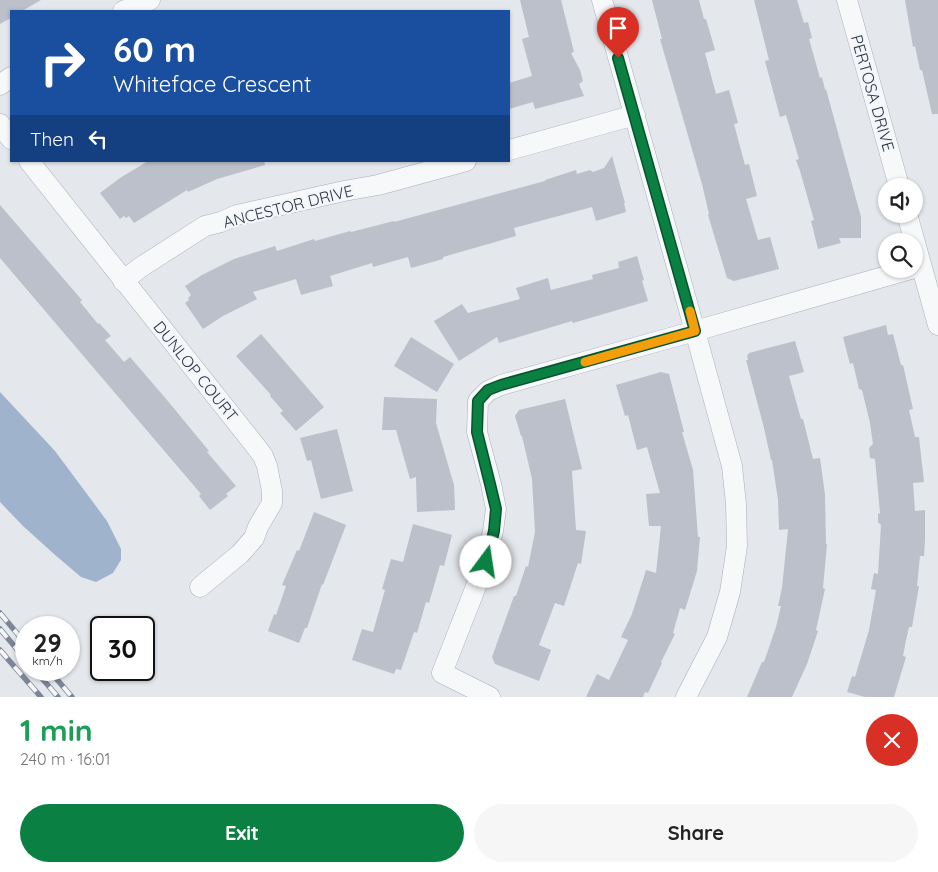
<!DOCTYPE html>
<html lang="en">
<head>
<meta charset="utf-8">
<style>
  :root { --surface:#fff; --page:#f6f6f6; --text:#222; --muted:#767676; --accent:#0b8043 }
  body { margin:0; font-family:Quicksand,sans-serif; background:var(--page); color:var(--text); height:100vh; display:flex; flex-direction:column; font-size:19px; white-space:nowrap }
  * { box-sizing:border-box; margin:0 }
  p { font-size:16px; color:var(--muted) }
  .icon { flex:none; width:28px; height:28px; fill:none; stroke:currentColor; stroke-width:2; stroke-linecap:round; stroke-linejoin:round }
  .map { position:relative; height:697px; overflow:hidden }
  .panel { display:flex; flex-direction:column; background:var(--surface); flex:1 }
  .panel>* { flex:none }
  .banner { position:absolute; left:10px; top:10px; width:500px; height:152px; border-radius:0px; box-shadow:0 1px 4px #0004; background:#1a4fa0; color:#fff; overflow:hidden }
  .buttons { position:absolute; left:878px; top:178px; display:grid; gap:10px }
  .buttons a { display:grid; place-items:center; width:45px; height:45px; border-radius:50%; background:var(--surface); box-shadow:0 1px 4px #0004; font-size:25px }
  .speed { position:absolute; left:15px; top:616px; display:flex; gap:10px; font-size:25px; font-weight:700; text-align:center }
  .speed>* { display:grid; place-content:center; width:65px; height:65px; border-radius:50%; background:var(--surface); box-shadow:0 1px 4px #0004; line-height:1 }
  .speed small { font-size:12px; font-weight:400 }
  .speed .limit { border:2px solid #111; border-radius:8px; background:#fff; color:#111 }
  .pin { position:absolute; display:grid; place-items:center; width:42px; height:42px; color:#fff; margin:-51px -21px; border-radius:50% 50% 50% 0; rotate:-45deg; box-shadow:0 0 5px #0007 }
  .pin .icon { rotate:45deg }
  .me { position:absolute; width:55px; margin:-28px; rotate:14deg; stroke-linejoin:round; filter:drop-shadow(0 0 4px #0008) }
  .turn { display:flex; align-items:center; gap:18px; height:105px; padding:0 20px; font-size:22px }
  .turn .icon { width:65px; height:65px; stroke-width:2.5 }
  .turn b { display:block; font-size:35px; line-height:42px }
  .then { display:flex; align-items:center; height:48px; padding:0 20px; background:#0003; gap:10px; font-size:19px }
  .round { display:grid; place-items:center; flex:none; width:52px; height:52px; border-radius:26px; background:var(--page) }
  .overview { display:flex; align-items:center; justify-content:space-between; height:85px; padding:0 20px }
  h1 { font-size:30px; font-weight:700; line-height:38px; color:#1e9e55 }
  .cta { display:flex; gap:10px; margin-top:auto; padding:10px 20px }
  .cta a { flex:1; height:58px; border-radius:30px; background:var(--accent); color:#fff; font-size:20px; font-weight:700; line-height:58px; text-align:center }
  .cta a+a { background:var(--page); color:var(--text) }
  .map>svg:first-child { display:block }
  .water { fill:#9fb4cc }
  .building { fill:#bbc0ca }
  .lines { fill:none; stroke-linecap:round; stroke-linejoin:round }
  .minor-casing { stroke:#a9aeb7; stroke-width:21 }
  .minor { stroke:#f7f8fa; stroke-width:20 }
  .rail-casing { stroke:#7d8696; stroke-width:5.5 }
  .rail { stroke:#f4f6f9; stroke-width:4; stroke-dasharray:11; stroke-linecap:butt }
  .route-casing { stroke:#07532c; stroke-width:12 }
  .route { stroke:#0b8043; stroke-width:9 }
  .slow { stroke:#f59e0b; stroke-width:9 }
  .labels { text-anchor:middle; stroke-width:4.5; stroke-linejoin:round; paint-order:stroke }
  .street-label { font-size:16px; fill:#2b3445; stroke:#f4f6f9 }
</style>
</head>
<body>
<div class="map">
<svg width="938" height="697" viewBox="0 0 938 697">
  <rect width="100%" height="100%" fill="#e4e7ec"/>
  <path class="water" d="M0 392 55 451 107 521 121 549V560L113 573 96 582 81 577 54 554 23 526 0 502Z"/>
  <path class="building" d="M0 0H41L22 11H11V18L0 24Z
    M520 0H561L574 52 571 53 580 70 583 81 579 84 584 96 535 109 533 102 509 109V83L532 76 522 39 529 37Z
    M652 0H699L704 19H706L715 50 705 53 716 94 729 90 738 123 734 124 745 165 749 164 757 196 746 199 758 240 770 237 779 269 734 281 727 278 708 215 709 214 702 184 660 39H662Z
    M754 0H797L804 23 808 22 812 38 809 39 820 78 822 77 825 90 826 89 861 217V238H839L841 243 818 249 811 221 814 220 800 171 796 160 799 159 786 115 780 117 765 61 769 60Z
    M905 0H938V114H932L922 70H920L915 46 913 47Z
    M612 156 625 203H624L626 212 596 221 592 207 514 228 516 236 443 257V259L411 268 408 257 373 267 372 263 330 276 333 286 301 295 296 279 253 292 257 299 223 316 203 329 185 303 189 300 188 298 191 295 185 286 202 275 234 259 275 246 277 251 314 239 315 241 350 231 351 232 394 221V222L545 181V180L576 170 577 174 590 170 593 172 604 168Z
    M148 161H264L265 165 217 179 188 192 187 190 134 223 129 216 126 218 124 216 120 219 100 193 120 178Z
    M0 205 81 299 82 300 80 302 98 324 99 323 111 336 105 340 124 362 130 357 167 400 209 451 207 452 236 486 226 494 228 496 210 510 199 496 201 494 0 258Z
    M637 256 644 280 642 281 648 301 573 323 572 321 499 343 497 337 459 361 434 321 462 304 468 313 520 299 516 288 548 278 551 290 593 279 592 275 619 268 618 262Z
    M886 325 888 335 893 334 901 365H903L913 409 909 410 915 437H919L924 482 913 483 915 511 925 510V540L924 556H920L917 586H919L912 627H909L906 640 903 656 906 657 894 697H865L847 692 852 676 855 677 869 630 876 590 871 589 874 573 878 574 881 525 878 522V514L880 513 875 459 870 458 869 448 873 444 870 423 862 390 859 389 853 363 850 364 843 337Z
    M261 334 324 407 296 431 280 413 283 411 270 396 271 395 236 356Z
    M411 337 454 364 437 392 394 366Z
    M795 341 804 372 789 376 801 419H803L813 459 820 458 825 495 826 544H827L823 588 825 589 816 630 818 631 807 664 792 697H747L762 662H764L776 627 781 606H778L782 588 788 529 779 530 778 500 772 460H771L764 428 746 360H748L747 355 749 354V353Z
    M661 372 669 374 684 432H682L693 470 698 537H700L697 571 685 610 680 608 673 633 675 634 661 662 662 663 648 693 645 692 643 697H586L597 674 609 680 628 640 621 637 632 614 646 570 656 573 661 526H649L646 494 660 493 647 447 637 450 628 415 625 416 616 385Z
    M384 397 437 399 436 423 454 485 455 510 417 512 416 477 410 479 396 430H382Z
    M565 399 582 469 572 471 576 530 586 531 581 564 578 563 564 606 555 603 539 645 551 650 539 681 495 664 492 657 514 596H516L526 566 528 567 535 532 532 479 522 436H521L515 416 519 410Z
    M337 429 353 491 321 499 311 460 307 461 300 438Z
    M314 512 346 525 323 585 322 584 307 628H305L299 643 268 631 274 614 276 615 286 586 282 585 297 550 299 551Z
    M413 524 452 535 444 566 440 565 429 603 426 602 417 633 414 632 401 670 396 669 394 674 352 660 362 629 373 632 385 590 382 589 391 559 403 562Z"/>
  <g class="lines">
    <defs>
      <path id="minor" d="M602 0 695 331 732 466 736 504 737 546 730 592 717 637 686 697
        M847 0 899 186
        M123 11 150 0
        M0 85 11 77
        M0 124 11 139
        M509 150 635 115
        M29 161 254 444 263 456 267 466 272 491V503L258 527 254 538 240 554 200 587
        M907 214 938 325
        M123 281 141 267 205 226 221 222 237 215 344 191 378 185 466 161
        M490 697 442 673 486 561 493 531 496 509 491 484 477 432 478 401 488 391 501 385 695 331 911 269"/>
    </defs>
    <use href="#minor" class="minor-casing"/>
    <use href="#minor" class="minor"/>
    <defs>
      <path id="rail" d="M0 613 26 644
        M0 629 26 660
        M0 650 41 697
        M35 670 58 697
        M49 670 72 697"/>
    </defs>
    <use href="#rail" class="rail-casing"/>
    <use href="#rail" class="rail"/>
  </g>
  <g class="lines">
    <defs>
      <path id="route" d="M486 562 494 531 496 509 490 484 477 432 478 401 488 390 501 385 695 331 618 58"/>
    </defs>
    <use href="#route" class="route-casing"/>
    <use href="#route" class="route"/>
    <path class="slow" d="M585 362 695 331 690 311"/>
  </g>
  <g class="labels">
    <g class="street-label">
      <text transform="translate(873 93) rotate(74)" y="6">PERTOSA DRIVE</text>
      <text transform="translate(288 206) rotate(-14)" y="6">ANCESTOR DRIVE</text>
      <text transform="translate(196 371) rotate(51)" y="6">DUNLOP COURT</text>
    </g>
  </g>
</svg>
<div class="buttons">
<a><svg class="icon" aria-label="sound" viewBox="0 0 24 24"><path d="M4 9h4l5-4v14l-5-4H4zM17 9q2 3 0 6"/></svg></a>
<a><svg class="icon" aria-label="search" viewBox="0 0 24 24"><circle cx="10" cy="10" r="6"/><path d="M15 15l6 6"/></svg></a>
</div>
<div class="speed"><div>29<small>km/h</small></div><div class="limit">30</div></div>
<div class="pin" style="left:618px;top:58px;background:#d93025"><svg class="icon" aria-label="arrive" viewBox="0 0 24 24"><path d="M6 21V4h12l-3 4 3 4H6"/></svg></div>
<svg class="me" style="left:486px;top:562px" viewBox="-20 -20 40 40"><circle r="19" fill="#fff"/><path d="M0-13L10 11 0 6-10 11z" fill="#0b8043"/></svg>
<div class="banner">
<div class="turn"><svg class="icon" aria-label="right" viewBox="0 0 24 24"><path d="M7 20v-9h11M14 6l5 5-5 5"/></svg><div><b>60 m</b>Whiteface Crescent</div></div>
<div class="then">Then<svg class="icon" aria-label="left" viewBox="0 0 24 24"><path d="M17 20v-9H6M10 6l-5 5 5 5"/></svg></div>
</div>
</div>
<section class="panel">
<div class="overview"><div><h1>1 min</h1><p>240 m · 16:01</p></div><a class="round" style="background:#d93025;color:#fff"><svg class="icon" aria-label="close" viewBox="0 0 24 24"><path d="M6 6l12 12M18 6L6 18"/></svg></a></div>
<div class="cta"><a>Exit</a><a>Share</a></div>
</section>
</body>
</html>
